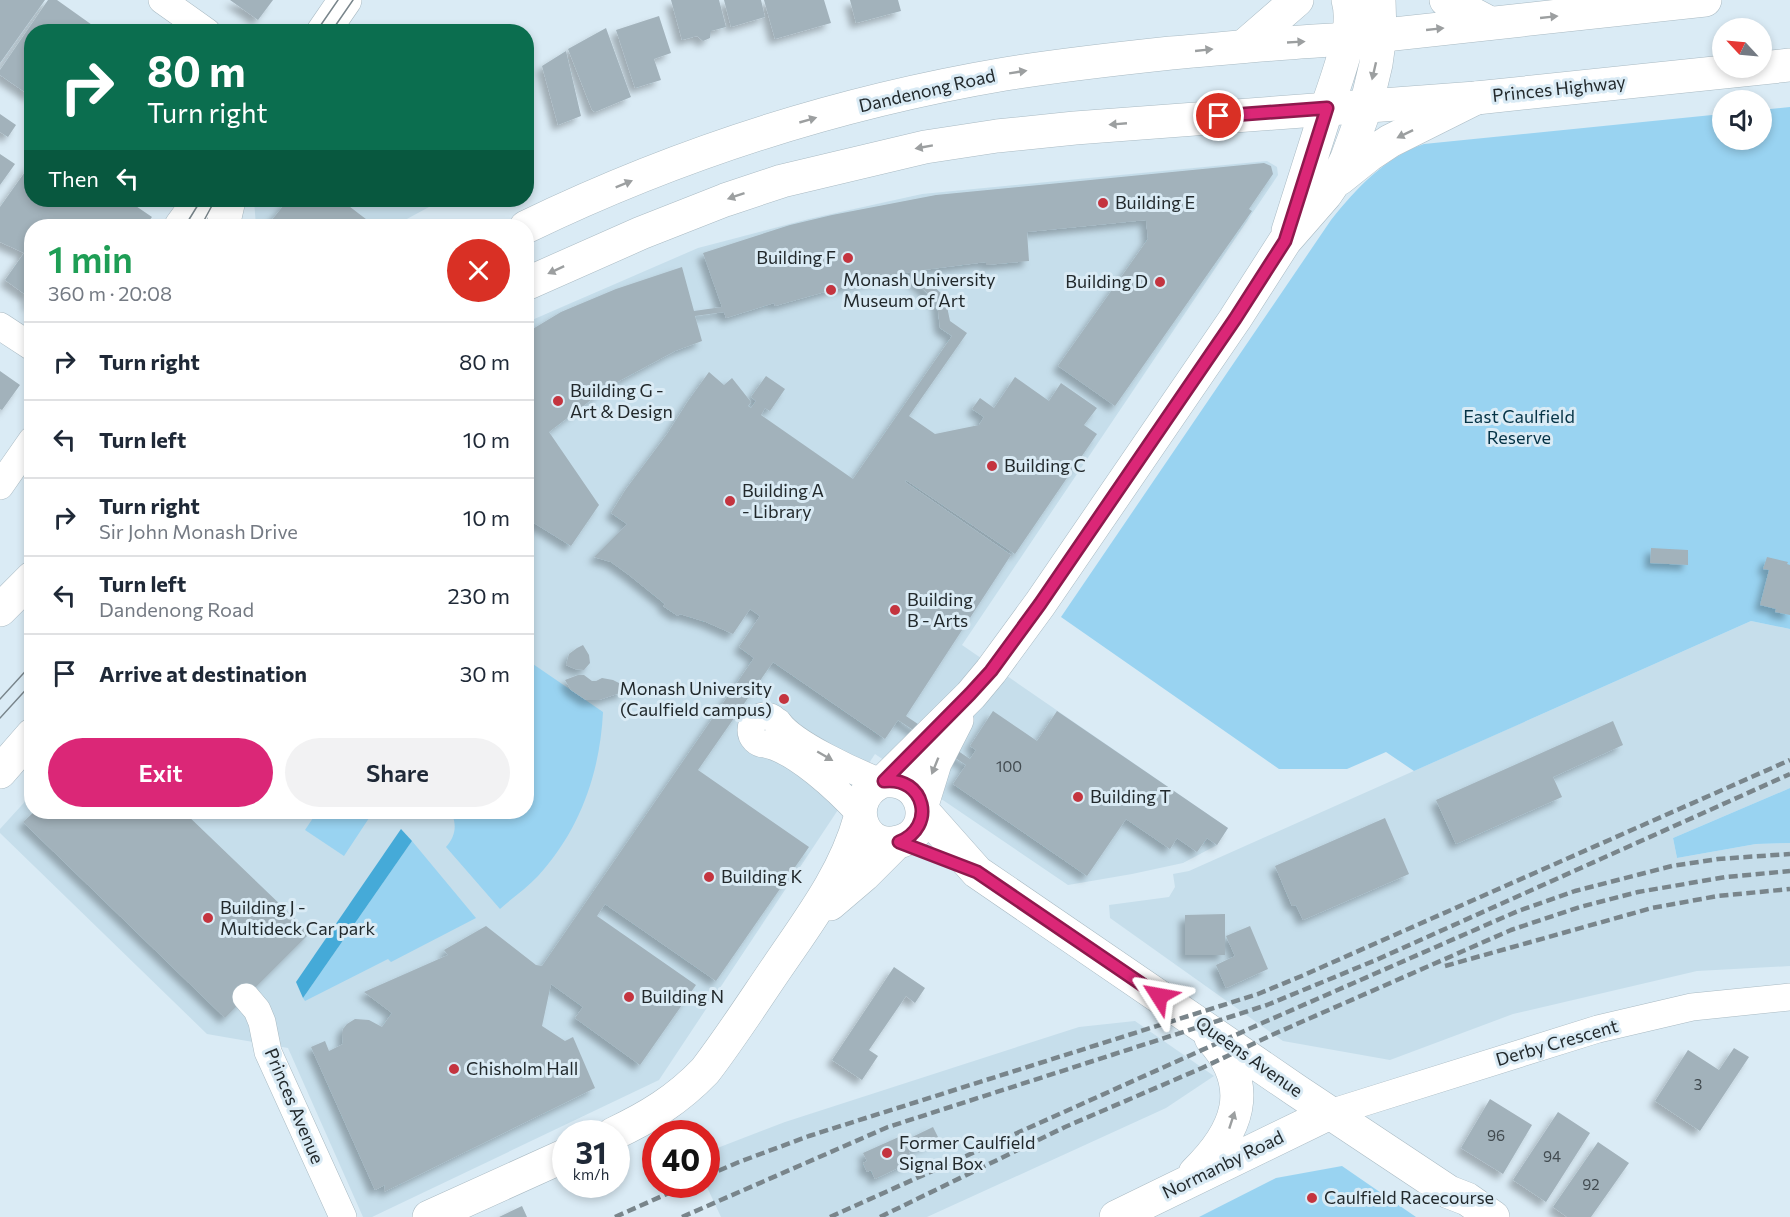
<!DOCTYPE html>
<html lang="en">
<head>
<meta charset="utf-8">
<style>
  :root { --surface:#fff; --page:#f2f2f3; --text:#1f2937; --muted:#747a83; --line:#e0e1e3; --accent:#db2777 }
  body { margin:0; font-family:Commissioner,sans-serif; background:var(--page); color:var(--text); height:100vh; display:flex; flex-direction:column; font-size:22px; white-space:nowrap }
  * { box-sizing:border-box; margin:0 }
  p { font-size:20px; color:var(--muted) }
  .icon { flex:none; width:33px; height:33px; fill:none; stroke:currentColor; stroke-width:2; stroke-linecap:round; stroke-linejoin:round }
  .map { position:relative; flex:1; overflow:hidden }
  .sheet { position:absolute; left:24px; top:219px; width:510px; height:600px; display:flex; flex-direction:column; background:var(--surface); border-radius:24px; box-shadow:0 3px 9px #0003 }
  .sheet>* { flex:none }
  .banner { position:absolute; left:24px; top:24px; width:510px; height:183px; border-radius:24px; box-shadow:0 3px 9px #0003; background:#0b6e4f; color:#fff; overflow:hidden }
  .needle { width:39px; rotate:296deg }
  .controls { position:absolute; left:1712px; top:18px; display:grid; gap:12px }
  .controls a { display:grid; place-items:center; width:60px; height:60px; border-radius:50%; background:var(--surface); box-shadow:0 3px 9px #0003; font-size:30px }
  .speed { position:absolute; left:552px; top:1120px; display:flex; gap:12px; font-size:30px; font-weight:700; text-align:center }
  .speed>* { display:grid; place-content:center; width:78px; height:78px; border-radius:50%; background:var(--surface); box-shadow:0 3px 9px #0003; line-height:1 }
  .speed small { font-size:15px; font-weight:400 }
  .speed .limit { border:9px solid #d22; background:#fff; color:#111 }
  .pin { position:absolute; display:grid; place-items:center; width:51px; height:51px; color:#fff; margin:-26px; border:3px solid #fff; border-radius:50%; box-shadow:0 2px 6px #0007 }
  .me { position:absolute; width:66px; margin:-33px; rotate:304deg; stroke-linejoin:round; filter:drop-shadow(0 0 4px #0008) }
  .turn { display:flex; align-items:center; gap:21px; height:126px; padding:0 24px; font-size:27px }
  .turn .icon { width:78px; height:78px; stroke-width:2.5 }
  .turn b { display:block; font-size:42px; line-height:51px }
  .then { display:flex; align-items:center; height:57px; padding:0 24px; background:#0003; gap:12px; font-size:22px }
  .round { display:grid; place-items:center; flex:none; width:63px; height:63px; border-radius:32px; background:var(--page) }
  .overview { display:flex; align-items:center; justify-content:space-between; height:102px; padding:0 24px }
  h1 { font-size:36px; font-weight:600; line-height:45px; color:#1e9e55 }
  .cta { display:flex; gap:12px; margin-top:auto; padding:12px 24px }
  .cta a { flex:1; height:69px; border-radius:36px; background:var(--accent); color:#fff; font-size:24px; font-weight:600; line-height:69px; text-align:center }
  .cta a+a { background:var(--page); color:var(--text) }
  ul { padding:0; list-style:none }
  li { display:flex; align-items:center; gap:18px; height:78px; padding:0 24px; border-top:2px solid var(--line) }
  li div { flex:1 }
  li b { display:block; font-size:22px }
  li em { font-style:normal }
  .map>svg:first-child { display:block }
  .built { fill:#c6deeb }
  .green { fill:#99d3f1 }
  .water { fill:#45aad8 }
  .building { fill:#a2b2bb; filter:url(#shadow) }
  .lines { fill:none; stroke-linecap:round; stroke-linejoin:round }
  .street-casing { stroke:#a9bac3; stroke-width:28 }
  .secondary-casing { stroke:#a9bac3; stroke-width:34 }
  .primary-casing { stroke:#a9bac3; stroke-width:34 }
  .highway-casing { stroke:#a9bac3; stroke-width:34 }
  .street { stroke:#fff; stroke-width:27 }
  .secondary { stroke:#fff; stroke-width:33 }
  .primary { stroke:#fff; stroke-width:33 }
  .highway { stroke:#fff; stroke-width:33 }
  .tram { stroke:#79858b; stroke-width:1.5 }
  .rail { stroke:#79858b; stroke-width:4.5; stroke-dasharray:9 4.5; stroke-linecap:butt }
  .oneway { fill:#9c9fa0 }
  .route-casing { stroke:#8e194d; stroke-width:15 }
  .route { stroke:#db2777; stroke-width:10 }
  .poi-dot { fill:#c4343f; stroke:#daebf5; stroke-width:2 }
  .labels { text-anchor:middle; stroke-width:6; stroke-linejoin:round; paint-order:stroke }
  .number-label { font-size:15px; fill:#424b50 }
  .street-label { font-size:18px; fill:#22292c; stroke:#daebf5 }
  .poi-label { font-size:18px; fill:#22292c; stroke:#daebf5; text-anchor:start }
  .park-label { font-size:18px; fill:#053346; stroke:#daebf5 }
</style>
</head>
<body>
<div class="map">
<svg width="1790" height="1217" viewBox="0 0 1790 1217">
  <defs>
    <filter id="shadow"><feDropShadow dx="-5.5" dy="5.5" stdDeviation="3" flood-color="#0004"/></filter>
  </defs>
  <rect width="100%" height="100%" fill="#daebf5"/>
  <path class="built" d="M1267 161 1277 167 1278 175 962 645 1228 828 1217 845 1183 863 1132 874 1068 885 875 754 659 1080 372 1217H363L288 1048 207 1034 0 833V829L31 795 32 812H526L527 324 532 320 698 248 809 219 922 194Z
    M254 200H442L405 220 398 226H256Z
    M1751 621 1790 629V788L1673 838 1677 858 1756 844 1790 843V966L1697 971 1513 1014 1390 1060 1283 1041 1110 918 1109 905 1169 897 1175 887 1173 874 1189 871Z
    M1135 1021 1214 1076 1166 1108 927 1217H721L706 1185 707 1152 785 1122 1079 1027Z"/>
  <path class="green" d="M1790 107V629L1751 621 1414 771 1386 752 1347 769H1279L1061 617 1331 220C1357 188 1384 158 1424 144L1722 114V140H1761V110Z
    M530 662 603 712C600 773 580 830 538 876 527 888 512 898 500 909L446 847C456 836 457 824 451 812H526V668Z
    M1790 788V843L1756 844 1677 858 1673 838Z
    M317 812H373L344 856 305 830Z
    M412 841 476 918 391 962 388 959 305 1001 303 998Z
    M1342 1166 1416 1217H1199L1276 1178Z"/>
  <path class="water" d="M401 829 412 841 303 998 296 982Z"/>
  <path class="building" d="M0 0H45L0 63Z
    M48 0H57L102 32H32V97L0 75V70Z
    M230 0H273L258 20Z
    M671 0H719L726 27 711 31 710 38 703 41 697 36 682 40Z
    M724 0H761L765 17 731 27Z
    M764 0H824L831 23 775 39Z
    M850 0H898L901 11 856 23Z
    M659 16 671 53 654 59 661 80 635 88 616 30Z
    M606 28 631 97 595 112 592 110 568 49Z
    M566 51 581 116 558 125 542 66Z
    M0 114 16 125 8 137 0 132Z
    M0 154 15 164 0 185Z
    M32 162V200H127L152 217 145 226H32V306L26 302 30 298 5 280 24 253 0 242V207Z
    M1264 163 1271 166 1273 174 1249 209 1252 211 1115 406 1058 366 1148 239 1146 220 1027 232 1029 261 986 265V262L923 270V276L945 297 950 321 967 333 909 416 935 434 979 425 984 417 972 409 980 398 994 408 1015 377 1049 401 1061 383 1097 408 1084 425 1097 434 1015 554 906 480 905 482 1011 555 906 716 970 759 976 750 970 746 993 711 1037 741 1057 711 1228 828 1217 845 1207 838 1197 852 1177 838 1170 849 1126 819 1087 876 953 784 966 765 898 720 885 739 773 662 698 770 809 847 716 981 605 904 597 916 696 985 640 1065 575 1018 583 1007 551 984 542 1026 565 1041 573 1037 595 1088 384 1192 385 1185 375 1190 311 1047 325 1041 329 1051 343 1044 342 1033 343 1029 347 1024 355 1019 369 1020 382 1027 392 1013 364 992 448 955 444 950 486 926 536 965 542 966 754 658 739 647 760 616 750 609 733 634 706 622 680 614 678 616 663 606 665 604 629 575 611 562 594 557 627 524 611 513 626 489 667 434 688 401 709 372 724 385 732 378 751 402 748 406 751 408 756 401 751 397 766 376 785 389 770 411 765 408 761 415 853 479 952 336 940 328 937 302 911 278 910 272 835 289 775 306 774 303 726 318 724 312 695 316 702 341 675 351 608 387 549 432 599 505 571 546 526 518V333L561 312 616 289 682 267 694 311 722 307 703 253 790 225 832 215 936 195Z
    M288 200H341L375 226H267Z
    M0 371 20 385 2 410 0 409Z
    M1651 548 1688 550V565L1650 563Z
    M1767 557 1788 562 1787 564 1790 565V615L1775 612 1776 609 1760 605 1769 570 1763 569Z
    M583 645 589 655 590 663 584 670 575 669 566 665 569 654 577 648Z
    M578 675H584L592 681H596L602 678 613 680 625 686 623 690 624 694H617L599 700H586L571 690 565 680Z
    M1613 721 1623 745 1553 777 1562 797 1456 844 1436 800Z
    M34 812H184L310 933 225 1018 23 822Z
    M1385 818 1409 874 1303 920 1296 905 1292 906 1275 866Z
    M1225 914V955H1185V915Z
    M1250 926 1268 969 1226 988 1216 965 1235 956 1226 936Z
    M894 967 925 988 915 1003 906 996 869 1050 878 1056 862 1080 832 1060Z
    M1734 1048 1749 1057 1700 1131 1655 1101 1688 1050 1719 1070Z
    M1490 1099 1532 1125 1503 1174 1461 1148Z
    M1558 1112 1590 1133 1546 1202 1513 1180Z
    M933 1127 939 1139 909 1152 913 1161 875 1179 871 1170 867 1172 863 1163 867 1161 863 1153 901 1136 904 1141Z
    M1598 1142 1629 1163 1591 1217H1567L1553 1207Z
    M522 1206 527 1217H499Z"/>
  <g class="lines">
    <defs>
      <path id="street" d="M162 0 207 32
        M0 326 32 347
        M0 486 32 440
        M751 730a14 14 0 1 1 28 0a14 14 0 1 1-28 0Z
        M778 722C793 744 855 772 881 782
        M764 744C795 749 839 791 860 814
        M246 997 257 1010 262 1022 268 1052 343 1217
        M1330 1113 1598 1029 1692 1007 1790 997"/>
      <path id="secondary" d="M323 32 345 0
        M1339 179 1369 155 1390 141 1476 98
        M181 226 200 200
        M223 226 229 200
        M1288 231 1327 108
        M884 781C926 776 937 833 898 842 859 852 844 795 884 781L971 695 991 671 1040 604 1235 319 1285 241 1326 194 1339 175 1347 158 1366 106
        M922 805 935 763 957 720
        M922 810 977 872 1297 1091 1449 1192 1467 1199 1493 1217
        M830 904 864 875 896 843
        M613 1134C649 1117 677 1100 705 1071 731 1037 754 1001 778 966 810 919 845 873 860 818
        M1195 1173C1237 1132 1256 1087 1211 1038
        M429 1217 566 1155
        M1116 1217 1330 1113"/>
      <path id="primary" d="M1446 0 1490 23
        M1244 46 1297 0
        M1366 106 1376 64 1380 35 1379 0
        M1327 108C1336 79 1357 30 1348 0"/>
      <path id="highway" d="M526 227C677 154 840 102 1005 74 1060 65 1115 59 1171 53 1230 48 1289 42 1348 39L1705 0
        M526 284 641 233 725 200 782 181 925 147 997 136 1075 128 1476 98 1790 65
        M0 610 32 578
        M0 772 32 735"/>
    </defs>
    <use href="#street" class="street-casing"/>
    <use href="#secondary" class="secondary-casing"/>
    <use href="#primary" class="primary-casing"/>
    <use href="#highway" class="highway-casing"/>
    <use href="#street" class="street"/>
    <use href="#secondary" class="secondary"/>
    <use href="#primary" class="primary"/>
    <use href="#highway" class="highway"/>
    <path class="tram" d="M316 32 338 0
      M331 32 353 0
      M185 226 201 200
      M201 226 215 200
      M0 699 32 664
      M0 718 32 683"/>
    <path class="rail" d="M1445 966 1652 908 1718 896 1790 889
      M706 1176 739 1162 809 1136 1258 994 1304 975 1790 760
      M615 1217 687 1185
      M682 1217 888 1127 1267 1005 1376 960 1790 774
      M830 1217 1260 1024 1518 911 1575 891 1672 866 1718 859 1790 854
      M880 1217 1065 1127 1202 1068 1274 1034 1511 930 1580 907 1638 892 1726 877 1790 871"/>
  </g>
  <defs><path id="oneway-solid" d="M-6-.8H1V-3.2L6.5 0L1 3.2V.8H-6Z" transform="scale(1.5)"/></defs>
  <g class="oneway">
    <use href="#oneway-solid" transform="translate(1549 17) rotate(-6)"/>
    <use href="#oneway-solid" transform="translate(1435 29) rotate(-6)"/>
    <use href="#oneway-solid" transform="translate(1296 42) rotate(-3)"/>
    <use href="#oneway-solid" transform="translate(1204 50) rotate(-6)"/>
    <use href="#oneway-solid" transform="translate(1374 71) rotate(103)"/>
    <use href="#oneway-solid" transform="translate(1018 72) rotate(-9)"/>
    <use href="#oneway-solid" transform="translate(808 120) rotate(-16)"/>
    <use href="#oneway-solid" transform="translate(1118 124) rotate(175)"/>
    <use href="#oneway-solid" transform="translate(1405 134) rotate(154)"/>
    <use href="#oneway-solid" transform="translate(924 147) rotate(170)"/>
    <use href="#oneway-solid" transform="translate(624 184) rotate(-22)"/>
    <use href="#oneway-solid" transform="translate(736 196) rotate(161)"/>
    <use href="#oneway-solid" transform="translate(556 270) rotate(155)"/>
    <use href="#oneway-solid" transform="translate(825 756) rotate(30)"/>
    <use href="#oneway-solid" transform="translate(935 766) rotate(112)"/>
    <use href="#oneway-solid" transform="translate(1232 1120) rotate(-72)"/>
  </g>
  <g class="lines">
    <defs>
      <path id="route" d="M1159 996 977 872 899 842C937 827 925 776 884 781L970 694 991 671 1040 604 1235 319 1285 241 1327 108 1219 116"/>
    </defs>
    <use href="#route" class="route-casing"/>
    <use href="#route" class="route"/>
  </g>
  <g class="poi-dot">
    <circle cx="1103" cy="203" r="6"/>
    <circle cx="848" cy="258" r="6"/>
    <circle cx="1160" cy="282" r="6"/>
    <circle cx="831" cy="290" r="6"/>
    <circle cx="558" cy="401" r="6"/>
    <circle cx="992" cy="466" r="6"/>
    <circle cx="730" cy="501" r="6"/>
    <circle cx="895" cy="610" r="6"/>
    <circle cx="784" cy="699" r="6"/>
    <circle cx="1078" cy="797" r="6"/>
    <circle cx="709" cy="877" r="6"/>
    <circle cx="208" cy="918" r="6"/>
    <circle cx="629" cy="997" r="6"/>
    <circle cx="454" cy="1069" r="6"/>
    <circle cx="887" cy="1153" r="6"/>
    <circle cx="1312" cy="1198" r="6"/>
  </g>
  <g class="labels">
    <g class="number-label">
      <text x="1009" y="772">100</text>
      <text x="1698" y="1090">3</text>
      <text x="1496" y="1141">96</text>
      <text x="1552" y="1162">94</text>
      <text x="1591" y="1190">92</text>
    </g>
    <g class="street-label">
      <text transform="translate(1559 89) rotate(-6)" y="6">Princes Highway</text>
      <text transform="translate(927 91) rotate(-13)" y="6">Dandenong Road</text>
      <text transform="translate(1557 1043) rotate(-16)" y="6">Derby Crescent</text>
      <text transform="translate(1249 1057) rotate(35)" y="6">Queens Avenue</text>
      <text transform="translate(294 1106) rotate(67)" y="6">Princes Avenue</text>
      <text transform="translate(1223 1165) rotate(-26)" y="6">Normanby Road</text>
    </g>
    <g class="poi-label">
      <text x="1115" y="209">Building E</text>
      <text x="836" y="264" text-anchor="end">Building F</text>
      <text x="843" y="286">Monash University<tspan x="843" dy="21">Museum of Art</tspan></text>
      <text x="1148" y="288" text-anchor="end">Building D</text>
      <text x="570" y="397">Building G -<tspan x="570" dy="21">Art &amp; Design</tspan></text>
      <text x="1004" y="472">Building C</text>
      <text x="742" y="497">Building A<tspan x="742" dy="21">- Library</tspan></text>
      <text x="907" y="606">Building<tspan x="907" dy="21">B - Arts</tspan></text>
      <text x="772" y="695" text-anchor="end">Monash University<tspan x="772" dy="21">(Caulfield campus)</tspan></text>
      <text x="1090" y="803">Building T</text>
      <text x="721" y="883">Building K</text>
      <text x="220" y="914">Building J -<tspan x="220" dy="21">Multideck Car park</tspan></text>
      <text x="641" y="1003">Building N</text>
      <text x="466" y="1075">Chisholm Hall</text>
      <text x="899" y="1149">Former Caulfield<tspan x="899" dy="21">Signal Box</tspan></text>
      <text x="1324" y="1204">Caulfield Racecourse</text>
    </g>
    <g class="park-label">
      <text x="1519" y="423">East Caulfield<tspan x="1519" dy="21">Reserve</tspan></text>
    </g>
  </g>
</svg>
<div class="controls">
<a><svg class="needle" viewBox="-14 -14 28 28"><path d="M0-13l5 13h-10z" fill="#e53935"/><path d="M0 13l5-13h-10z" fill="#747a83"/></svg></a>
<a><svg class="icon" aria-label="sound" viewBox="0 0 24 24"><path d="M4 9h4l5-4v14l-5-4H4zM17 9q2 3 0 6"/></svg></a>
</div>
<div class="speed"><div>31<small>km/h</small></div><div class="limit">40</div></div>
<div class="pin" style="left:1219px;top:116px;background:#d93025"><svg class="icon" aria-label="arrive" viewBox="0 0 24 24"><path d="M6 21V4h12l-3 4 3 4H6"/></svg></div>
<svg class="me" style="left:1159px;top:996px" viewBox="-20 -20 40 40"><path d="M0-17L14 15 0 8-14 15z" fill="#db2777" stroke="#fff" stroke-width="4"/></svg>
<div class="banner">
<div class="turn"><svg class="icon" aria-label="right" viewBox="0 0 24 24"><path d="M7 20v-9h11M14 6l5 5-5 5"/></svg><div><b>80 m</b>Turn right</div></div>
<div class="then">Then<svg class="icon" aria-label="left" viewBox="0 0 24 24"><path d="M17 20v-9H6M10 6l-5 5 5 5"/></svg></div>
</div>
<section class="sheet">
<div class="overview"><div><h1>1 min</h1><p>360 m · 20:08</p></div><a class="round" style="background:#d93025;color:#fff"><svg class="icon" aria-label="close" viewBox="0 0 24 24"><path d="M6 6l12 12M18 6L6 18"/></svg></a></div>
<ul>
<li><svg class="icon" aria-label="right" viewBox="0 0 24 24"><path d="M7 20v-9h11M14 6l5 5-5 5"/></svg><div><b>Turn right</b></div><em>80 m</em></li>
<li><svg class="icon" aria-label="left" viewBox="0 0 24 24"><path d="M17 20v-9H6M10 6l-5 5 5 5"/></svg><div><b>Turn left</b></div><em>10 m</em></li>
<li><svg class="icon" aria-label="right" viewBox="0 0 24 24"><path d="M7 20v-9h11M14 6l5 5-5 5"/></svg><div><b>Turn right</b><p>Sir John Monash Drive</p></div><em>10 m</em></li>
<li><svg class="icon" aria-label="left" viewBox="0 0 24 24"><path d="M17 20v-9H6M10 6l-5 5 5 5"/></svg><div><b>Turn left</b><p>Dandenong Road</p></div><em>230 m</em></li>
<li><svg class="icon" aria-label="arrive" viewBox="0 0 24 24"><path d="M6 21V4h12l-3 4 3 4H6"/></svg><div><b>Arrive at destination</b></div><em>30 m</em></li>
</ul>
<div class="cta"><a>Exit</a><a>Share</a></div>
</section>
</div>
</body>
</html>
